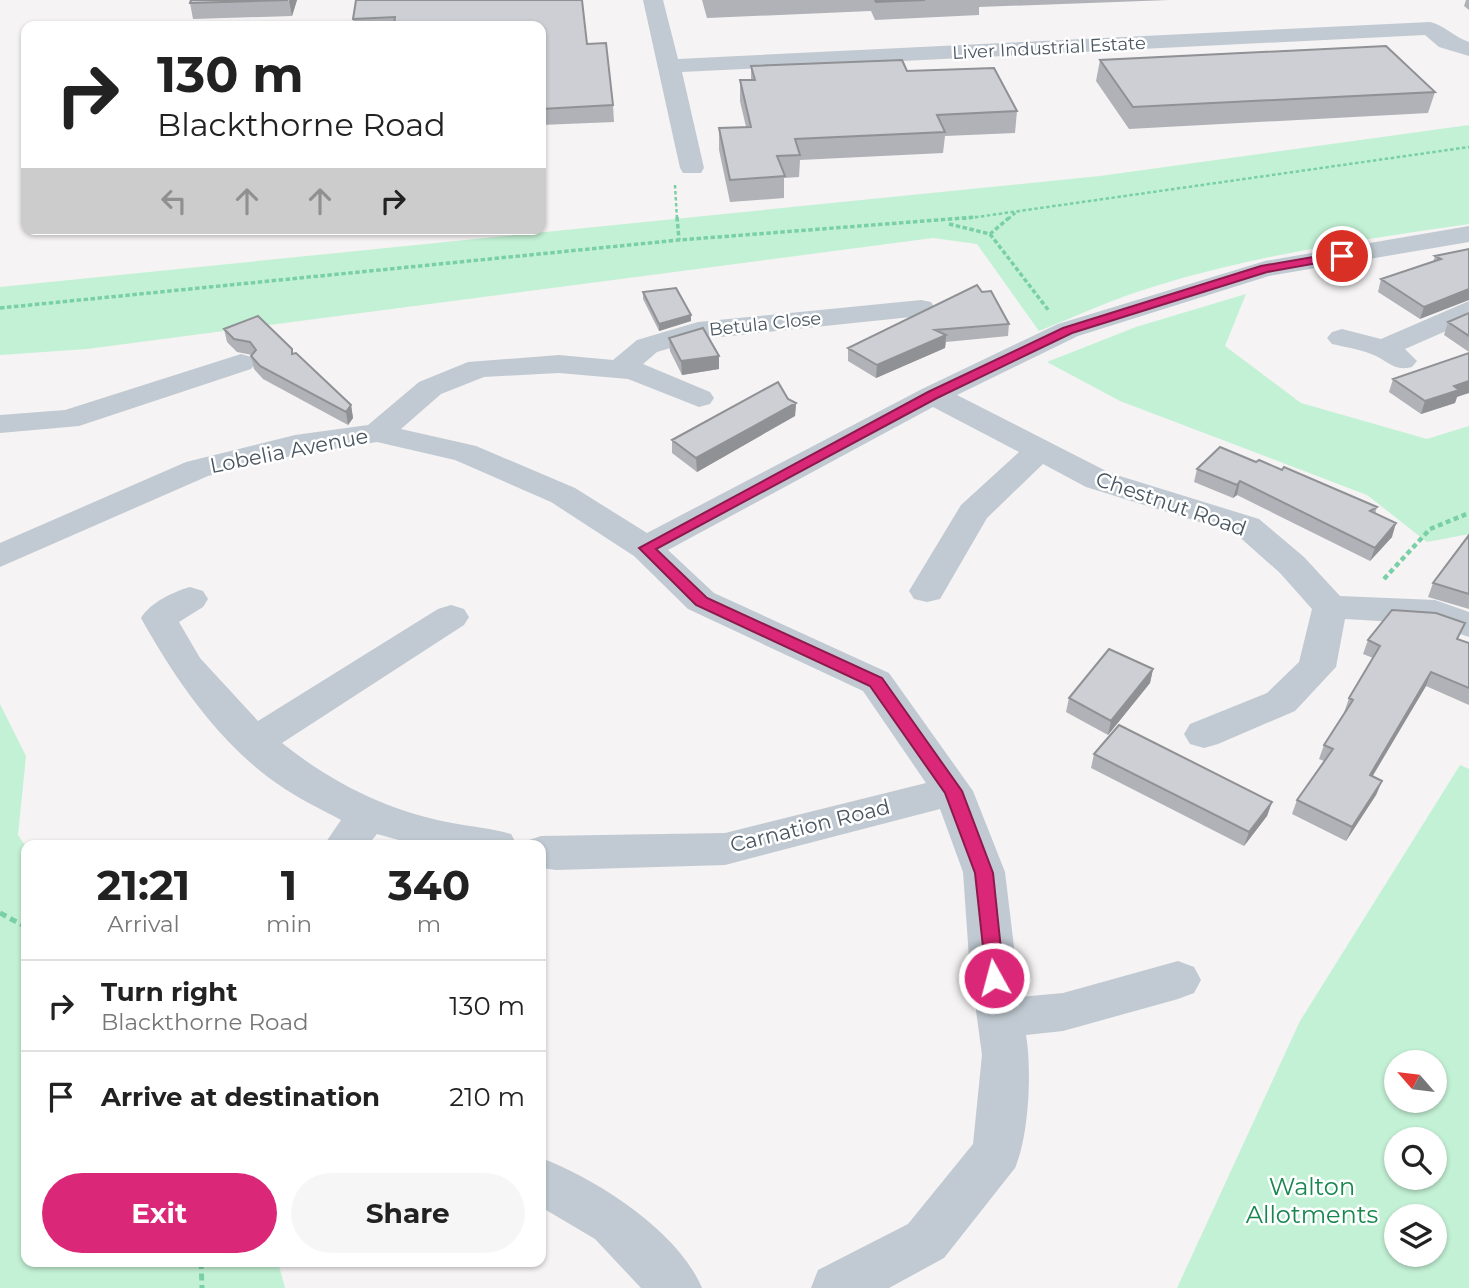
<!DOCTYPE html>
<html lang="en">
<head>
<meta charset="utf-8">
<style>
  :root { --surface:#fff; --page:#f6f6f6; --text:#222; --muted:#767676; --line:#e0e0e0; --accent:#db2777 }
  body { margin:0; font-family:Montserrat,sans-serif; background:var(--page); color:var(--text); height:100vh; display:flex; flex-direction:column; font-size:26px; white-space:nowrap }
  * { box-sizing:border-box; margin:0 }
  p { font-size:23px; color:var(--muted) }
  .icon { flex:none; width:38px; height:38px; fill:none; stroke:currentColor; stroke-width:2; stroke-linecap:round; stroke-linejoin:round }
  .map { position:relative; flex:1; overflow:hidden }
  .drawer { position:absolute; left:21px; top:840px; width:525px; height:427px; display:flex; flex-direction:column; background:var(--surface); border-radius:14px; box-shadow:0 2px 5px #0004 }
  .drawer>* { flex:none }
  .guide { position:absolute; left:21px; top:21px; width:525px; height:214px; border-radius:14px; box-shadow:0 2px 5px #0004; background:#fff; color:var(--text); overflow:hidden }
  .needle { width:46px; rotate:298deg }
  .buttons { position:absolute; left:1384px; top:1050px; display:grid; gap:14px }
  .buttons a { display:grid; place-items:center; width:63px; height:63px; border-radius:50%; background:var(--surface); box-shadow:0 2px 5px #0004; font-size:35px }
  .pin { position:absolute; display:grid; place-items:center; width:60px; height:60px; color:#fff; margin:-30px; border:4px solid #fff; border-radius:50%; box-shadow:0 2px 7px #0007 }
  .me { position:absolute; width:77px; margin:-38px; rotate:353deg; stroke-linejoin:round; filter:drop-shadow(0 0 5px #0008) }
  .turn { display:flex; align-items:center; gap:24px; height:147px; padding:0 21px; font-size:32px }
  .turn .icon { width:91px; height:91px; stroke-width:2.5 }
  .turn b { display:block; font-size:49px; line-height:60px }
  .lanes { display:flex; align-items:center; height:66px; padding:0 21px; background:#0003; justify-content:center; gap:35px; direction:ltr }
  .lanes .off { opacity:.35 }
  .eta { display:flex; justify-content:space-evenly; align-items:center; height:119px; text-align:center }
  .eta b { font-size:42px; font-weight:700; line-height:49px }
  .button { display:flex; gap:14px; margin-top:auto; padding:14px 21px }
  .button a { flex:1; height:80px; border-radius:42px; background:var(--accent); color:#fff; font-size:28px; font-weight:700; line-height:80px; text-align:center }
  .button a+a { background:var(--page); color:var(--text) }
  ul { padding:0; list-style:none }
  li { display:flex; align-items:center; gap:21px; height:91px; padding:0 21px; border-top:2px solid var(--line) }
  li div { flex:1 }
  li b { display:block; font-size:26px }
  li em { font-style:normal }
  .map>svg:first-child { display:block }
  .green { fill:#c3f1d5; fill-rule:evenodd }
  .lines { fill:none; stroke-linecap:round; stroke-linejoin:round }
  .path-far3 { stroke:#7ad0a6; stroke-width:2.5; stroke-dasharray:3.5 2.5; stroke-linecap:butt }
  .path-far2 { stroke:#7ad0a6; stroke-width:3.5; stroke-dasharray:4.5 2.5; stroke-linecap:butt }
  .path-far1 { stroke:#7ad0a6; stroke-width:4.5; stroke-dasharray:5 3.5; stroke-linecap:butt }
  .path { stroke:#7ad0a6; stroke-width:5; stroke-dasharray:7 4.5; stroke-linecap:butt }
  .minor { fill:#c1cad2; fill-rule:evenodd }
  .wall { fill:#b0b2b7 }
  .shaded-wall { fill:#909195 }
  .building { fill:#cdcfd5; stroke:#909195; stroke-width:2 }
  .route { fill:#db2777; stroke:#8e194d; stroke-width:2 }
  .labels { text-anchor:middle; stroke-width:5; stroke-linejoin:round; paint-order:stroke }
  .far-street-label { font-size:18px; fill:#4a5661; stroke:#fff }
  .street-label { font-size:21px; fill:#4a5661; stroke:#fff }
  .near-park-label { font-size:24px; fill:#17864f; stroke:#fff }
</style>
</head>
<body>
<div class="map">
<svg width="1469" height="1288" viewBox="0 0 1469 1288">
  <rect width="100%" height="100%" fill="#f5f3f3"/>
  <path class="green" d="M1469 125V224C1357 240 1242 257 1134 293 1102 304 1071 318 1039 331L977 244 933 238 87 349 0 355V287L1100 176Z
    M1246 294 1225 346 1301 403 1427 439 1469 426V534L1427 542 1367 495 1120 401 1047 362 1136 327Z
    M0 704 26 756 18 835 26 847V1262H278L285 1288H0Z
    M1460 765 1469 769V1288H1177L1300 1021ZM1396 1062H1435V1101H1396ZM1435 1139V1178H1396V1139ZM1435 1216V1255H1396V1216Z"/>
  <g class="lines">
    <path class="path-far3" d="M675 185 677 219
      M963 219 1469 147
      M1008 219 1018 211"/>
    <path class="path-far2" d="M677 217 679 240
      M949 224 990 234 1010 217
      M990 234 1049 311
      M0 308 679 240 976 217"/>
    <path class="path-far1" d="M1384 579 1430 529 1469 513"/>
    <path class="path" d="M0 913 26 927
      M201 1262 202 1288"/>
    <path class="minor" d="M643 0H663L678 59 1430 22C1444 25 1454 37 1469 42V56L1439 47 1425 35 682 72 704 168 701 173H683L680 168Z
      M1469 226V242L1269 276 1078 336 957 395 1110 473 1259 519 1304 557 1340 596 1435 600 1469 612V637L1431 624 1345 619 1336 667 1295 711 1218 744 1204 748 1190 744 1184 734 1190 724 1267 693 1299 662 1312 609 1280 573 1235 533 1086 487 1043 464 987 518 940 599 927 602 914 599 909 591 961 505 1019 452 933 407 668 550 714 593 889 673 973 791 1005 872 1020 997 1063 993 1178 961 1194 967 1201 980 1194 993 1178 999 1063 1031 1026 1035C1032 1070 1029 1136 1015 1168L944 1258 889 1288H811L818 1270 908 1224 973 1144 982 1055 969 958 963 872 940 809 725 865 556 870 541 868V845H524L526 841 541 836 725 833 926 783 863 691 688 609 634 556 551 502 455 460 377 442 295 455 208 476 0 567V543L186 462 295 435 368 425 419 382 468 362 559 355 613 360 637 340 698 322 921 300 931 302 935 308 931 314 921 316 701 339 657 352 643 364 710 392 714 398 710 404 699 407 628 379 559 373 484 377 441 394 401 429 476 446 575 488 647 533 922 389 1058 324 1265 261Z
      M1469 301V321L1405 349 1417 361 1412 367C1393 372 1388 360 1371 354 1359 349 1345 347 1332 344L1327 338 1332 332 1342 329 1381 339Z
      M241 354 251 357 256 363 251 369 79 426 0 433V415L65 410Z
      M190 587 203 591 208 599 203 607 179 622 200 658 258 721 438 609 451 605 464 609 469 617 464 625 282 743C332 783 388 811 452 823 472 827 491 828 511 834L517 845H417L377 834 368 845H324L341 820C323 810 303 801 285 789 223 749 176 681 141 618 151 602 173 592 190 587Z
      M541 1158C597 1179 678 1231 702 1288H641L595 1239 541 1207Z"/>
  </g>
  <path class="wall" d="M297 0 292 16 193 19 190 3Z
    M582 0 587 44 613 105 614 122 541 125V26H354L353 19Z
    M702 0H1169L979 7V15L875 20 871 11 707 18Z
    M1466 0H1469V10L1464 6Z
    M1100 60 1435 92 1428 113 1129 129 1096 81Z
    M751 66 907 71 1017 111 1015 133 945 136 943 153 800 160 799 177 784 178V198L730 202 719 150V128L746 127 740 101V80H751Z
    M1469 249 1420 319 1378 292 1381 279 1433 262 1435 256Z
    M643 292 691 315V321L659 331 643 299Z
    M982 292 1009 324 1008 336 946 342 945 348 876 378 848 361V348Z
    M1469 313V352L1444 335 1448 322Z
    M224 329 292 349 293 354 351 405 353 418 348 425 263 379 254 369 251 356 252 355 237 352 227 342Z
    M669 338 719 369 682 375 670 351Z
    M1393 379 1457 397 1455 403 1421 414 1389 392Z
    M796 403 795 416 697 472 672 453V440Z
    M1256 462 1282 470 1377 507 1375 514 1392 537 1370 561 1237 495 1233 498 1194 482 1197 469Z
    M1469 535V609L1428 597 1433 583Z
    M1458 639 1469 643V705L1426 686 1372 776 1382 781 1376 795 1346 841 1292 814 1297 800 1324 761 1319 759 1324 745 1345 713H1344L1349 698 1373 658 1363 654 1368 640Z
    M1153 669 1150 683 1108 735 1066 712 1069 698Z
    M1094 754 1272 802 1267 816 1244 846 1091 768Z"/>
  <path class="shaded-wall" d="M289 0H297L292 16Z
    M1469 289V300L1420 319 1424 307Z
    M691 315V321L659 331V324Z
    M946 335 945 348 876 378 877 365Z
    M719 356V369L682 375 681 361Z
    M1469 381V393L1457 397 1455 403 1421 414 1425 401 1454 386Z
    M796 403 795 416 697 472 696 458Z
    M351 405 353 418 348 425 346 412Z
    M1240 481 1237 495 1233 498 1237 485Z
    M1396 523 1392 537 1370 561 1375 548Z
    M1153 669 1150 683 1108 735 1111 721Z
    M1431 672 1426 686 1365 789 1370 775Z
    M1382 781 1376 795 1346 841 1352 827Z
    M1272 802 1267 816 1244 846 1249 832Z"/>
  <path class="building" d="M191 0H288L190 3Z
    M356 0H582L587 44 606 43 613 105 541 109V26H394L395 17 353 19Z
    M875 0H925L876 2Z
    M1386 46 1435 92 1133 107 1100 60Z
    M902 60 907 71 994 68 1017 111 937 115 945 132 795 139 800 155 777 156 785 176 730 180 719 128 751 127 740 80H755L751 66Z
    M1469 249V289L1424 307 1381 279 1441 259 1435 256Z
    M977 285 982 292 991 291 1009 324 935 330 946 335 877 365 848 348Z
    M676 288 691 315 659 324 643 292Z
    M1469 313V336L1448 322Z
    M258 316 292 349V354L296 353 351 405 346 412 260 366 251 356 256 350 250 342 234 339 224 329Z
    M703 328 719 356 681 361 669 338Z
    M1469 353V381L1454 386 1459 390 1425 401 1393 379Z
    M778 382 788 399 796 403 696 458 672 440Z
    M1220 447 1256 462 1259 460 1282 470 1284 467 1377 507 1370 511 1396 523 1375 548 1240 481 1237 485 1197 469Z
    M1469 535V594L1433 583Z
    M1392 610 1436 613 1465 623 1457 639 1469 643V688L1431 672 1370 775 1382 781 1352 827 1297 800 1333 749 1324 745 1353 700 1349 698 1380 646 1368 640Z
    M1109 649 1153 669 1111 721 1069 698Z
    M1119 725 1272 802 1249 832 1094 754Z"/>
  <path class="route" d="M1342 252 1346 253V258L1267 272 1072 333 937 398 656 549 707 598 882 678 962 791 993 873 1004 978 1001 984H987L975 873 945 793 870 686 696 605 639 548 928 392 1063 328 1261 266Z"/>
  <g class="labels">
    <g class="far-street-label">
      <text transform="translate(1049 48) rotate(-3)" y="6">Liver Industrial Estate</text>
      <text transform="translate(765 324) rotate(-6)" y="6">Betula Close</text>
    </g>
    <g class="street-label">
      <text transform="translate(289 451) rotate(-11)" y="7">Lobelia Avenue</text>
      <text transform="translate(1171 504) rotate(19)" y="7">Chestnut Road</text>
      <text transform="translate(810 826) rotate(-14)" y="7">Carnation Road</text>
    </g>
    <g class="near-park-label">
      <text x="1312" y="1195">Walton<tspan x="1312" dy="28">Allotments</tspan></text>
    </g>
  </g>
</svg>
<div class="buttons">
<a><svg class="needle" viewBox="-14 -14 28 28"><path d="M0-13l5 13h-10z" fill="#e53935"/><path d="M0 13l5-13h-10z" fill="#767676"/></svg></a>
<a><svg class="icon" aria-label="search" viewBox="0 0 24 24"><circle cx="10" cy="10" r="6"/><path d="M15 15l6 6"/></svg></a>
<a><svg class="icon" aria-label="layers" viewBox="0 0 24 24"><path d="M12 4l9 5-9 5-9-5zM3 14l9 5 9-5"/></svg></a>
</div>
<div class="pin" style="left:1342px;top:256px;background:#d93025"><svg class="icon" aria-label="arrive" viewBox="0 0 24 24"><path d="M6 21V4h12l-3 4 3 4H6"/></svg></div>
<svg class="me" style="left:994px;top:978px" viewBox="-20 -20 40 40"><circle r="17" fill="#db2777" stroke="#fff" stroke-width="3"/><path d="M0-11L8 9 0 5-8 9z" fill="#fff"/></svg>
<div class="guide">
<div class="turn"><svg class="icon" aria-label="right" viewBox="0 0 24 24"><path d="M7 20v-9h11M14 6l5 5-5 5"/></svg><div><b>130 m</b>Blackthorne Road</div></div>
<div class="lanes"><svg class="icon off" aria-label="left" viewBox="0 0 24 24"><path d="M17 20v-9H6M10 6l-5 5 5 5"/></svg><svg class="icon off" aria-label="ahead" viewBox="0 0 24 24"><path d="M12 20V5M6 11l6-6 6 6"/></svg><svg class="icon off" aria-label="ahead" viewBox="0 0 24 24"><path d="M12 20V5M6 11l6-6 6 6"/></svg><svg class="icon" aria-label="right" viewBox="0 0 24 24"><path d="M7 20v-9h11M14 6l5 5-5 5"/></svg></div>
</div>
<section class="drawer">
<div class="eta">
<div><b>21:21</b><p>Arrival</p></div>
<div><b>1</b><p>min</p></div>
<div><b>340</b><p>m</p></div>
</div>
<ul>
<li><svg class="icon" aria-label="right" viewBox="0 0 24 24"><path d="M7 20v-9h11M14 6l5 5-5 5"/></svg><div><b>Turn right</b><p>Blackthorne Road</p></div><em>130 m</em></li>
<li><svg class="icon" aria-label="arrive" viewBox="0 0 24 24"><path d="M6 21V4h12l-3 4 3 4H6"/></svg><div><b>Arrive at destination</b></div><em>210 m</em></li>
</ul>
<div class="button"><a>Exit</a><a>Share</a></div>
</section>
</div>
</body>
</html>
